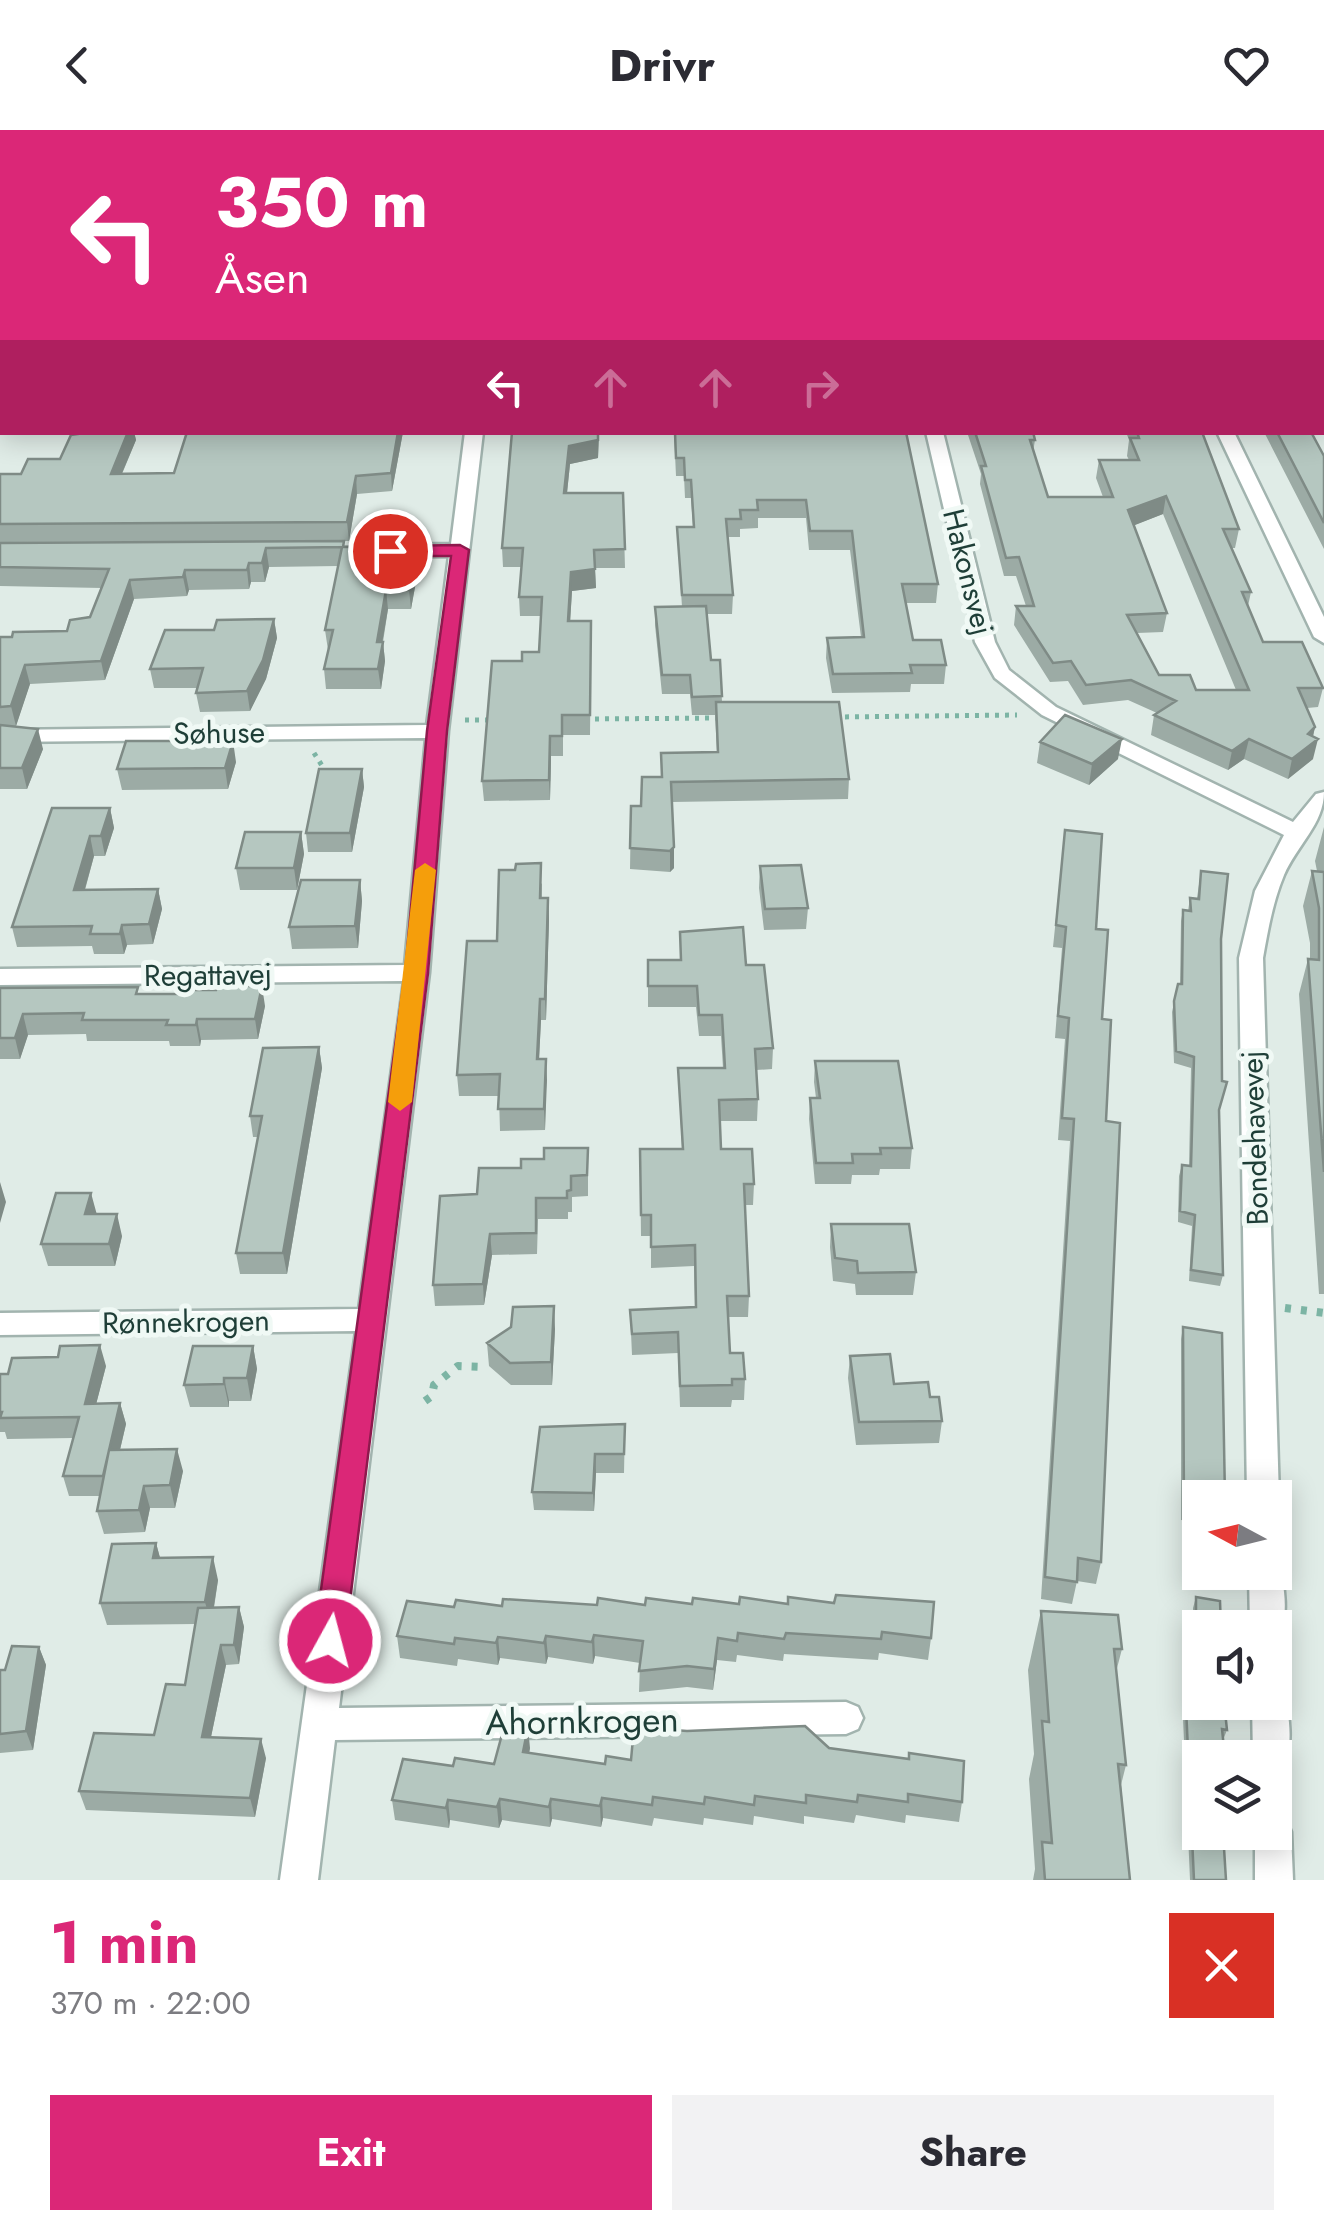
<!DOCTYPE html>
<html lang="en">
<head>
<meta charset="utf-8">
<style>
  :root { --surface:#fff; --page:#f2f2f3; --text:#2b2b33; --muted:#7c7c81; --accent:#db2777 }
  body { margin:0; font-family:Jost,sans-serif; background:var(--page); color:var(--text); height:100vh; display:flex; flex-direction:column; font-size:38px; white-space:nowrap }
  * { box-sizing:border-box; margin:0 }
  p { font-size:32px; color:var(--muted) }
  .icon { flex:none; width:55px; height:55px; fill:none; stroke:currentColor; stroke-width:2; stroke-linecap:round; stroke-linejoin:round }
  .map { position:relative; height:1750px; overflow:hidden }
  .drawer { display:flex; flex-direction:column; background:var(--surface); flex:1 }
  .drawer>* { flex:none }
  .banner { position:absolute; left:0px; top:0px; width:1325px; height:305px; box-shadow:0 5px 25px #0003; background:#db2777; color:#fff; overflow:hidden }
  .needle { width:65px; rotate:277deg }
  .controls { position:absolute; left:1182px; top:1350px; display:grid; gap:20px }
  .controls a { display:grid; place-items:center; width:110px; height:110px; border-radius:0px; background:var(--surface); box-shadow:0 5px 25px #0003; font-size:50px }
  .pin { position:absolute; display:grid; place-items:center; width:85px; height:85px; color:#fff; margin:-42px; border:5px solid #fff; border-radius:50%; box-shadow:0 2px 10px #0007 }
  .me { position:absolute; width:110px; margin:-55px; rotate:7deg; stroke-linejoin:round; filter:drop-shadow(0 0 8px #0008) }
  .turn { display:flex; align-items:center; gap:35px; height:210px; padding:0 50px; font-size:45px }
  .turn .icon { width:130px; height:130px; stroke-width:2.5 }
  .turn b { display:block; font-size:70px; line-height:85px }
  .lanes { display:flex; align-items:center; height:95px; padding:0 50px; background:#0003; justify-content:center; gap:50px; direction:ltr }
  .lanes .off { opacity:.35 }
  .round { display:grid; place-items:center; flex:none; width:105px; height:105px; border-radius:0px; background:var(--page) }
  .overview { display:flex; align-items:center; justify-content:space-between; height:170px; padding:0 50px }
  h1 { font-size:60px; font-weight:700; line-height:75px; color:var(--accent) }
  .cta { display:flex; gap:20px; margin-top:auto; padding:20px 50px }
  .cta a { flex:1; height:115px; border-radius:0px; background:var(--accent); color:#fff; font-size:40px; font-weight:700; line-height:115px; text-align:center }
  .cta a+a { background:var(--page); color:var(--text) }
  header { display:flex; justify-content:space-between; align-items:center; height:130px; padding:0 50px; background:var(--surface); font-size:45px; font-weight:700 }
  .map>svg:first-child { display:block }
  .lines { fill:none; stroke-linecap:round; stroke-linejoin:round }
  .street-casing { stroke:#a2b4af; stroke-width:5 }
  .primary-casing { stroke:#c0c9c7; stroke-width:5 }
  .path-far1 { stroke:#7cb4a4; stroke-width:5; stroke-dasharray:4 6; stroke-linecap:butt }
  .path { stroke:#7cb4a4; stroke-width:8; stroke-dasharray:6 10; stroke-linecap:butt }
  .street { fill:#fff; fill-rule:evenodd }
  .primary { fill:#5fa797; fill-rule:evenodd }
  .wall { fill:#9caba5; fill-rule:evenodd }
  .shaded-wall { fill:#7f8b86 }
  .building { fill:#b5c7c0; stroke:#7f8b86; stroke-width:2.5; fill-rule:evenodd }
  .route { fill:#db2777; stroke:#8e194d; stroke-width:2.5 }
  .slow { fill:#f59e0b }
  .labels { text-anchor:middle; stroke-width:10; stroke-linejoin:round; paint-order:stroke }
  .street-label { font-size:30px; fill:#1e3e37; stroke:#f0f9f5 }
  .near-street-label { font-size:35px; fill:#1e3e37; stroke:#f0f9f5 }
</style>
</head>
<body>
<header><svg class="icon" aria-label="back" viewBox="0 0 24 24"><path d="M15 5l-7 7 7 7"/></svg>Drivr<svg class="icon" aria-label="heart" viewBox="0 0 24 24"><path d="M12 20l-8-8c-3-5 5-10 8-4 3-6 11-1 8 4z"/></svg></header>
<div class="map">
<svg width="1324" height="1750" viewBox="0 0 1324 1750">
  <rect width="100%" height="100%" fill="#e0ece7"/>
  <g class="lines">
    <defs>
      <path id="street" d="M493 0H507L509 2H494Z
        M465 302H483L448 601 429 843 339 1578 846 1572 858 1577 863 1588 858 1599 846 1604 335 1610 318 1750H280L356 1201 0 1205V1183L359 1179 404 851 0 855V839L405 835 426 608 0 612V600L427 595 449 426 385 427 376 421 385 415 451 414Z
        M926 302H943L995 512 1009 540 1056 577 1293 692 1316 664 1324 662C1324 694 1297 715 1284 745 1273 771 1268 800 1263 828L1279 1368 1275 1376V1368H1247L1239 828 1255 761 1284 705 1042 585 995 548 975 512Z
        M1217 302H1234L1324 487V513L1314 507Z
        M1275 1431C1286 1448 1290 1496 1275 1510V1498H1250L1249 1442H1275Z
        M1275 1559 1281 1561C1291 1581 1293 1619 1283 1640L1275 1643V1628H1253L1252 1572H1275Z
        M1275 1685 1286 1690 1291 1702 1293 1750H1255V1702H1275Z"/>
      <path id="primary" d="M2 24V34L0 35V25Z"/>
    </defs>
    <use href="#street" class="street-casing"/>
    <use href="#primary" class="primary-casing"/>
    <path class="path-far1" d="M835 587 1017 585
      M585 589 722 588
      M465 590H492
      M314 623 326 642"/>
    <path class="path" d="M1285 1178 1324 1183
      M425 1271 432 1266 434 1255 458 1236 485 1237"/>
    <use href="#street" class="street"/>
    <use href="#primary" class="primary"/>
  </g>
  <path class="wall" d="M543 0H1324V21L1322 28V2H546Z
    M2 39V205H0V41Z
    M91 302H134L136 310 122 344 174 343 187 302H403L392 361 357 364 349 411 0 412V344H21L60 329Z
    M512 302H599L598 328 570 334 567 363H623L625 438H595L596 458 572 461 570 491 591 510 590 605H563V626H551L550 670 484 671 482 651 522 531 539 522 541 486H520L519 467 522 437H503L502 418Z
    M674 302H906L938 454 936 473H906L913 510 946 535 944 554H911L910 562 832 563 826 528 827 508 861 507 850 420H809L806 388H758V398L740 399V407H727L733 465 732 484H706L711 530H720L722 572 849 649 848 669 672 672 674 738 670 742 630 739 631 676H641L662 647 717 622 715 585H692L690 564H662L655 495V477H682L677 397H693L691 368H685L684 346H676Z
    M967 302H1033L1035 310 1033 322 1048 367H1103L1096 348 1099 330H1129L1127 326 1129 310 1126 302H1202L1239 399 1235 418H1231L1251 462 1248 476 1263 512 1323 558 1318 577 1307 578 1315 597 1313 607V629L1288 649 1244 629 1228 640 1151 605 1154 585 1157 583 1128 570 1083 575 1068 551 1050 552 1014 495 1016 476H1026L1016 446H1004L980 354 981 344ZM1163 384 1236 560H1196L1159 545 1137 503 1163 502 1167 483 1134 395Z
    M1264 302H1311L1324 326V419Z
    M0 413 417 416 419 435 411 479H388L383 512 385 531 381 559H326L324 539 328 520 325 500 338 436 269 437 265 452H251L249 459 189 460 187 466 134 469 105 550 30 554 16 596 43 619 27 659H0V507L67 501 90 487 102 458 0 456Z
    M274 489 277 508 266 549 250 581 200 582 196 563 198 558H154L150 539 214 500Z
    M1040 612 1118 629 1089 655 1037 633Z
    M236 632 228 659 122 660 117 639Z
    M362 639 364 657 352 722H308L306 703Z
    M110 678 114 698 105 726H94L85 760 158 759 162 779 153 814 127 815 124 824H94L92 816 17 817 12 797Z
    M1324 697V1164H1319L1299 864 1308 829H1310V813L1303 776 1312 741H1317L1315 731Z
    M1065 700 1096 799 1102 889 1106 991 1101 1432 1096 1454 1077 1451 1072 1474 1041 1469 1070 1011 1058 1010 1065 909 1055 908 1062 818 1053 817Z
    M301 702 304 724 297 760H240L236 738Z
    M760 736 808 778 806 799 764 800 759 758Z
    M1201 741 1221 809 1219 981 1223 1145 1220 1156 1189 1151 1192 1096 1178 1092 1179 1046 1182 1035 1189 1036 1191 938 1174 933 1172 882 1178 854H1180L1181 791 1183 780 1188 781 1190 768H1197Z
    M360 750 362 771 358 818 292 819 289 797Z
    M542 753V768H548L549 789 546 890H541L539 929H546L545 1000 500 1001 499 966H459L457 945 497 811Z
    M680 802 746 835 773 918 772 939 756 940 758 969 757 991H720L721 1019 754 1054 753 1075H745L749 1166 748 1187H728L730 1223 745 1249 744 1270H732L731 1277H680L678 1223 632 1225 630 1180 695 1177 694 1136 651 1138V1106H641L640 1019H682L678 938H723L721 906H699L696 877H648V830H680Z
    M0 858 139 864 265 876 258 909 201 910 200 916H170L169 911H87L86 904 28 905 20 929H0Z
    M319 917 322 938 287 1144H240L236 1123 258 1007H253L250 986Z
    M815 931 912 1018 910 1039H880L879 1045H852L851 1054H815L809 989 810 968H816L814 952Z
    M588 1018V1066L572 1067V1082H568V1089H538L537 1124 492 1125 484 1175 435 1176 433 1155 477 1064 521 1038 544 1029Z
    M831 1094 916 1142 913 1165H856L855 1154 833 1151 830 1117Z
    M122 1106 115 1136H48L41 1114Z
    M1183 1197 1200 1368V1427L1188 1425V1391L1181 1390V1209Z
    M555 1199 552 1255H511L489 1236 487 1213Z
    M253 1216 257 1239 251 1271H229V1277H190L184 1255Z
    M850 1226 894 1254 930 1267 942 1291 939 1313 856 1315 848 1248Z
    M106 1236 96 1274 120 1273 126 1294 120 1320 183 1341 175 1378H150L145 1402 104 1404 97 1381 100 1366H69L63 1346 73 1308 7 1309 5 1302H0V1244Z
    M625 1294 624 1343H596L594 1381 534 1380 532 1362Z
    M156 1413 160 1428 218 1450 214 1478 239 1477 244 1497 239 1534 226 1535 211 1607 266 1628 255 1687 86 1680 79 1661 154 1605 185 1555 195 1494 107 1495 100 1473Z
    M1196 1467 1200 1498 1227 1600 1223 1610 1200 1628 1226 1750H1190L1183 1588 1186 1577H1189L1187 1527 1191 1516H1193V1478Z
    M646 1468 931 1508 928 1530 879 1523 878 1530 784 1524 783 1531 737 1525 736 1532 717 1530 713 1560 687 1557 639 1562 640 1533 595 1526 593 1534 548 1527 546 1534 500 1528 498 1535 458 1529 457 1536 400 1528 397 1506 454 1477 645 1475Z
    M1041 1481 1122 1519 1116 1542 1126 1635 1121 1655 1130 1750H1033L1035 1739 1029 1649 1034 1624 1028 1540Z
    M39 1517 46 1535 33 1620 0 1623V1540H5Z
    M530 1618 529 1623 605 1634 631 1630 829 1618 962 1672 959 1692 906 1685 905 1693 856 1685 854 1693 804 1686V1694L754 1686 753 1695 704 1688 703 1695 654 1688 652 1696 603 1688 601 1697 552 1689 550 1697 502 1690 499 1698 450 1690 449 1698 395 1690 392 1670 453 1636 494 1634Z"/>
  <path class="shaded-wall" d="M128 302H134L136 310 114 362 111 344Z
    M398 302H403L392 361 391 343Z
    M599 302 598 328 570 334 565 382 564 363 569 316Z
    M356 346 357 364 349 411 347 392Z
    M1166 366 1163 384 1125 399 1128 380Z
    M417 416 419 435 411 479 409 460Z
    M266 418 269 437 265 452 262 433Z
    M249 433 251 452 249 459 247 440Z
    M595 439 596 458 572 461 569 510 568 491 571 442Z
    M185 440 189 460 187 466 183 447Z
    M130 450 134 469 105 550 101 531Z
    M386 460 388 479 379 531 377 512Z
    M274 489 277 508 266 549 250 581 247 561Z
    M383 512 385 531 381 559 378 539Z
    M25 535 30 554 16 596 11 576Z
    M1315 597 1311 614 1318 609 1313 629 1288 649 1292 629 1308 604Z
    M38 599 43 619 27 659 22 638Z
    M550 606 551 626 550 670 549 650Z
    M1122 609 1118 629 1089 655 1092 634Z
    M1249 609 1244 629 1228 640 1232 621Z
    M233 611 236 632 228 659 225 638Z
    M362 639 364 657 352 722 350 703Z
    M110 678 114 698 105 726 101 706Z
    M301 702 304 724 297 760 294 738Z
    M90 706 94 726 79 780 74 760Z
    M674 717V738L670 742V721Z
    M360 750 362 771 358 818 355 796Z
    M158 759 162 779 153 814 149 794Z
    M548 768 549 789 546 890 545 869Z
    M122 795 127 815 124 824 120 804Z
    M262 856 265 876 258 909 255 889Z
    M540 869 541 890 538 950 537 929Z
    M23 884 28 905 20 929 15 908Z
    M197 889 201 910 200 916 196 895Z
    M319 917 322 938 287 1144 283 1123Z
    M546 929 547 950 545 1000 544 979Z
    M0 1052 6 1072 0 1093Z
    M91 1063 97 1085 85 1084Z
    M117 1084 122 1106 115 1136 109 1114Z
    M490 1104 492 1125 484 1175 483 1154Z
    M554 1176 555 1199 552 1255 551 1232Z
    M100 1215 106 1236 91 1294 85 1274Z
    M253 1216 257 1239 251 1271 247 1248Z
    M224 1248 229 1271V1277L224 1254Z
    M120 1273 126 1294 109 1366 103 1346Z
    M177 1319 183 1341 175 1378 170 1355Z
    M595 1324 596 1343 594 1381 593 1363Z
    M144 1356 150 1378 145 1402 139 1380Z
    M156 1413 162 1435 153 1428Z
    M213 1427 218 1450 211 1494 205 1472Z
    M239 1477 244 1497 239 1534 234 1515Z
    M594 1505 595 1526 593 1534 592 1512Z
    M546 1506 548 1527 546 1534 544 1513Z
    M498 1507 500 1528 498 1535 496 1513Z
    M718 1508 717 1530 713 1560 714 1539Z
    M221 1515 226 1535 207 1626 202 1607Z
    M39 1517 46 1535 33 1620 26 1601Z
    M528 1597 530 1618 525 1643 523 1622Z
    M261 1609 266 1628 255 1687 250 1668Z
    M602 1668 603 1688 601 1697 600 1676Z
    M500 1669 502 1690 499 1698 497 1677Z
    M551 1669 552 1689 550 1697 549 1677Z
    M448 1670 450 1690 449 1698 446 1678Z"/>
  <path class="building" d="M67 0H388L393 2H65Z
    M554 0H1216L1217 2H555Z
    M1222 0H1324V1L1225 2Z
    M1322 31 1324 32V84H1322Z
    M2 39V188H0V138L2 126 0 125V41Z
    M91 302H128L111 344 174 343 187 302H398L391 343 356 346 347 392 0 394V344H21L28 329H60L71 305Z
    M512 302H598V310L569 316 564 363H623L625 419 594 420 595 439 571 442 568 491H591L590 585H562V606H550L549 650 482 651 492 531H522V522H539L542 467H519L523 418H502Z
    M675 302H906L938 454H902L913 510H941L946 535H910L912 543 833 544 827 508 864 507 852 401H810L806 370H757L758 380H740L741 389H726L733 465H682L677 397H694L691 350H685L684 328H676Z
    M975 302H1033L1035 310H1030L1048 367H1113L1099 330H1139L1130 308H1139L1137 302H1202L1239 399H1223L1251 462H1242L1263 512H1302L1323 558H1298L1315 597 1308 604 1318 609 1292 629 1249 609 1232 621 1154 585 1176 571 1131 550 1086 555 1071 531 1053 533 1016 476H1034L1019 427 1006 428 981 336H986ZM1166 366 1249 560H1196L1190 545H1159L1127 485 1167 483 1128 380Z
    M1277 302H1311L1324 326V393Z
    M344 411 343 417 417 416 409 460H386L377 512H383L378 539H324L333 500H325L342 417 266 418 262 433H249L247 440H185L183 447 130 450 101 531 25 535 11 576 0 577V507H12L13 502 67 501 70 490 90 487 109 439 0 437V413Z
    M706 476 711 530H720L722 566 692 567 690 545H662L655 477Z
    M274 489 263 530 247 561 196 563 203 538 150 539 165 500H214L217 490Z
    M716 572H839L849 649 671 652 674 717 670 721 630 718 631 676H641L642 647H662L661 623 718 622Z
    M1065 585 1122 609 1092 634 1040 612Z
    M0 595 38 599 22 638H0Z
    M126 611H233L225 638 117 639Z
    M319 639H362L350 703H306Z
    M52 678H110L101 706H90L74 760 158 759 149 794 122 795 120 804H90L92 796 12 797Z
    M1065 700 1102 704 1096 799 1108 800 1102 889 1111 890 1106 991 1120 993 1101 1432 1078 1428 1077 1452 1045 1447 1074 989 1062 988 1069 888 1058 886 1066 797 1056 795Z
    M245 702H301L294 738H236Z
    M541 733 540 768H548L545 869H540L537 929H546L544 979H498L500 944 457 945 467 811H497L499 740H515L516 734Z
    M801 735 808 778 765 779 760 736Z
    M1201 741 1228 744 1221 809 1222 951 1227 952 1219 980 1223 1145 1191 1140 1195 1085 1180 1081 1182 1035 1191 1036 1194 927 1176 921 1174 871 1178 854H1182L1183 780 1191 781 1190 768 1199 769Z
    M1312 741 1324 742V1042L1308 829 1319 830V778Z
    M301 750H360L355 796 289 797Z
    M743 797 746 835H764L773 918 755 919 758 969 719 970 721 1019H752L754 1054H744L749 1166H727L730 1223H743L745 1249H732V1255L680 1256 678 1202 632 1204 630 1180 696 1177 695 1115 651 1117V1085H641L640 1019H683L678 938H725L722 885H699L697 856H648V830H681L680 802Z
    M217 856H262L255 889H197L196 895H166L168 890H82L84 883 23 884 15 908H0V858L138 857 136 864H187L188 860H216Z
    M319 917 283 1123H236L262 986H250L263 918Z
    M815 931H898L912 1018H880L881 1024H852L853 1033H816L810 968H820Z
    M544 1018H588L587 1045 571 1046V1060L567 1061V1068H536V1103L490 1104 483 1154 433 1155 440 1066 477 1064 479 1038H521V1029H544Z
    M56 1063H91L85 1084H117L109 1114H41Z
    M831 1094H909L916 1142 858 1143 857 1131 835 1128Z
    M554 1176 551 1232 510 1233 487 1213 511 1197 513 1177Z
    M1183 1197 1222 1203 1225 1368H1200V1416L1191 1414V1380L1184 1379Z
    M100 1215 85 1274 120 1273 103 1346H63L79 1287 0 1288 2 1282H0V1244H8L12 1228 58 1227 60 1216Z
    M193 1216H253L247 1248H224V1254L184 1255Z
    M890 1224 894 1254 928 1252 930 1267H939L942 1291 859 1292 850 1226Z
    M625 1294 624 1324H595L593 1363 532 1362 540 1297Z
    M177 1319 170 1355 144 1356 139 1380 97 1381 109 1320Z
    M156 1413 153 1428 213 1427 205 1472 100 1473 112 1414Z
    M836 1465 934 1472 931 1508 882 1502 881 1509 786 1503 784 1509 738 1503 737 1511 718 1508 714 1539 687 1536 639 1541 643 1511 594 1505 592 1512 546 1506 544 1513 498 1507 496 1513 455 1508 454 1514 397 1506 407 1471 454 1477 456 1470 502 1476 503 1469 597 1475 598 1468 645 1475 646 1468 692 1474 693 1468 739 1474 740 1467 788 1474V1467L834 1473Z
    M1196 1467 1220 1471 1221 1498H1200V1572H1224L1227 1600 1222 1599 1225 1628H1200V1702H1223L1226 1750H1194L1186 1577H1193L1191 1516 1196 1517Z
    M239 1477 234 1515H221L202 1607 261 1609 250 1668 79 1661 94 1603 154 1605 166 1554 185 1555 198 1478Z
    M1041 1481 1118 1485 1122 1519H1114L1126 1635 1118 1634 1130 1750H1045L1042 1712 1052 1713 1042 1591 1049 1592Z
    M12 1516 39 1517 26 1601 0 1604V1540H5Z
    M805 1596 829 1618 909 1629V1623L964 1631 962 1672 908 1664V1672L858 1665 857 1672 806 1665V1673L755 1666 754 1675 705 1667 704 1674 653 1667 652 1675 602 1668 600 1676 551 1669 549 1677 500 1669 497 1677 448 1670 446 1678 392 1670 403 1629 453 1636 455 1628 494 1634 504 1597H528L523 1622 605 1634 606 1626 631 1630 634 1597 687 1601Z"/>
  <path class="route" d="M460 415 469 420 447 601 428 843 345 1511 340 1521 330 1525 319 1521 314 1511 405 843 427 601 451 426H390L381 421 390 416Z"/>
  <path class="slow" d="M425 733 436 740 412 972 400 981 388 972 415 740Z"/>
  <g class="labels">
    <g class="street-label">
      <text transform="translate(968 442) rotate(76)" y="10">Hakonsvej</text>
      <text transform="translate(219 603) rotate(-1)" y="10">Søhuse</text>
      <text transform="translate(208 845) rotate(-1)" y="10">Regattavej</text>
      <text transform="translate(1255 1008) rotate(-92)" y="10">Bondehavevej</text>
      <text transform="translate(186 1192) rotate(-1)" y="10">Rønnekrogen</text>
    </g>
    <g class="near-street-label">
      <text transform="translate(582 1591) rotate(-1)" y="12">Ahornkrogen</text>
    </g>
  </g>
</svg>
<div class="controls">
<a><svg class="needle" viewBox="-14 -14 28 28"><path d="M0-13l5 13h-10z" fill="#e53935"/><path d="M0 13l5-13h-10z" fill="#7c7c81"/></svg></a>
<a><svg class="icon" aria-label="sound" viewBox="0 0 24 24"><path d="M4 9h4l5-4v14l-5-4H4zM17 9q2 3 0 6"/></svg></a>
<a><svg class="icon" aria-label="layers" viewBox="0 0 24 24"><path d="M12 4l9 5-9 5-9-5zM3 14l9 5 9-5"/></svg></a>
</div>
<div class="pin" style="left:390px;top:421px;background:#d93025"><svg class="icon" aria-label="arrive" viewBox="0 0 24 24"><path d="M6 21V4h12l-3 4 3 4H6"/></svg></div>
<svg class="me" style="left:330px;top:1511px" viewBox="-20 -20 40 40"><circle r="17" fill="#db2777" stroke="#fff" stroke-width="3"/><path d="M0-11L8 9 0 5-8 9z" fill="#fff"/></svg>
<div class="banner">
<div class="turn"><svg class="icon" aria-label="left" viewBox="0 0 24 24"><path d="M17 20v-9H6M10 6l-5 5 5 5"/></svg><div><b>350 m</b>Åsen</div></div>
<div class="lanes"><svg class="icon" aria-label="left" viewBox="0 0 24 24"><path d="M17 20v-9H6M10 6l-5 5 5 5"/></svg><svg class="icon off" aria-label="ahead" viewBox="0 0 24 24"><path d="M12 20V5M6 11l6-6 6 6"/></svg><svg class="icon off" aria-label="ahead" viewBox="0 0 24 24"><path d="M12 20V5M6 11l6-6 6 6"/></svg><svg class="icon off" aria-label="right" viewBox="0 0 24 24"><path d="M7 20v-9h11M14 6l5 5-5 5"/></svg></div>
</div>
</div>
<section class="drawer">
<div class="overview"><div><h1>1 min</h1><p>370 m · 22:00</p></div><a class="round" style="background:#d93025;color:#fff"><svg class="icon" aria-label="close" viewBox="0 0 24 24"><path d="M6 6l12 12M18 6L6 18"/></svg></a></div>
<div class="cta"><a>Exit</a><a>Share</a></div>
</section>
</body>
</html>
